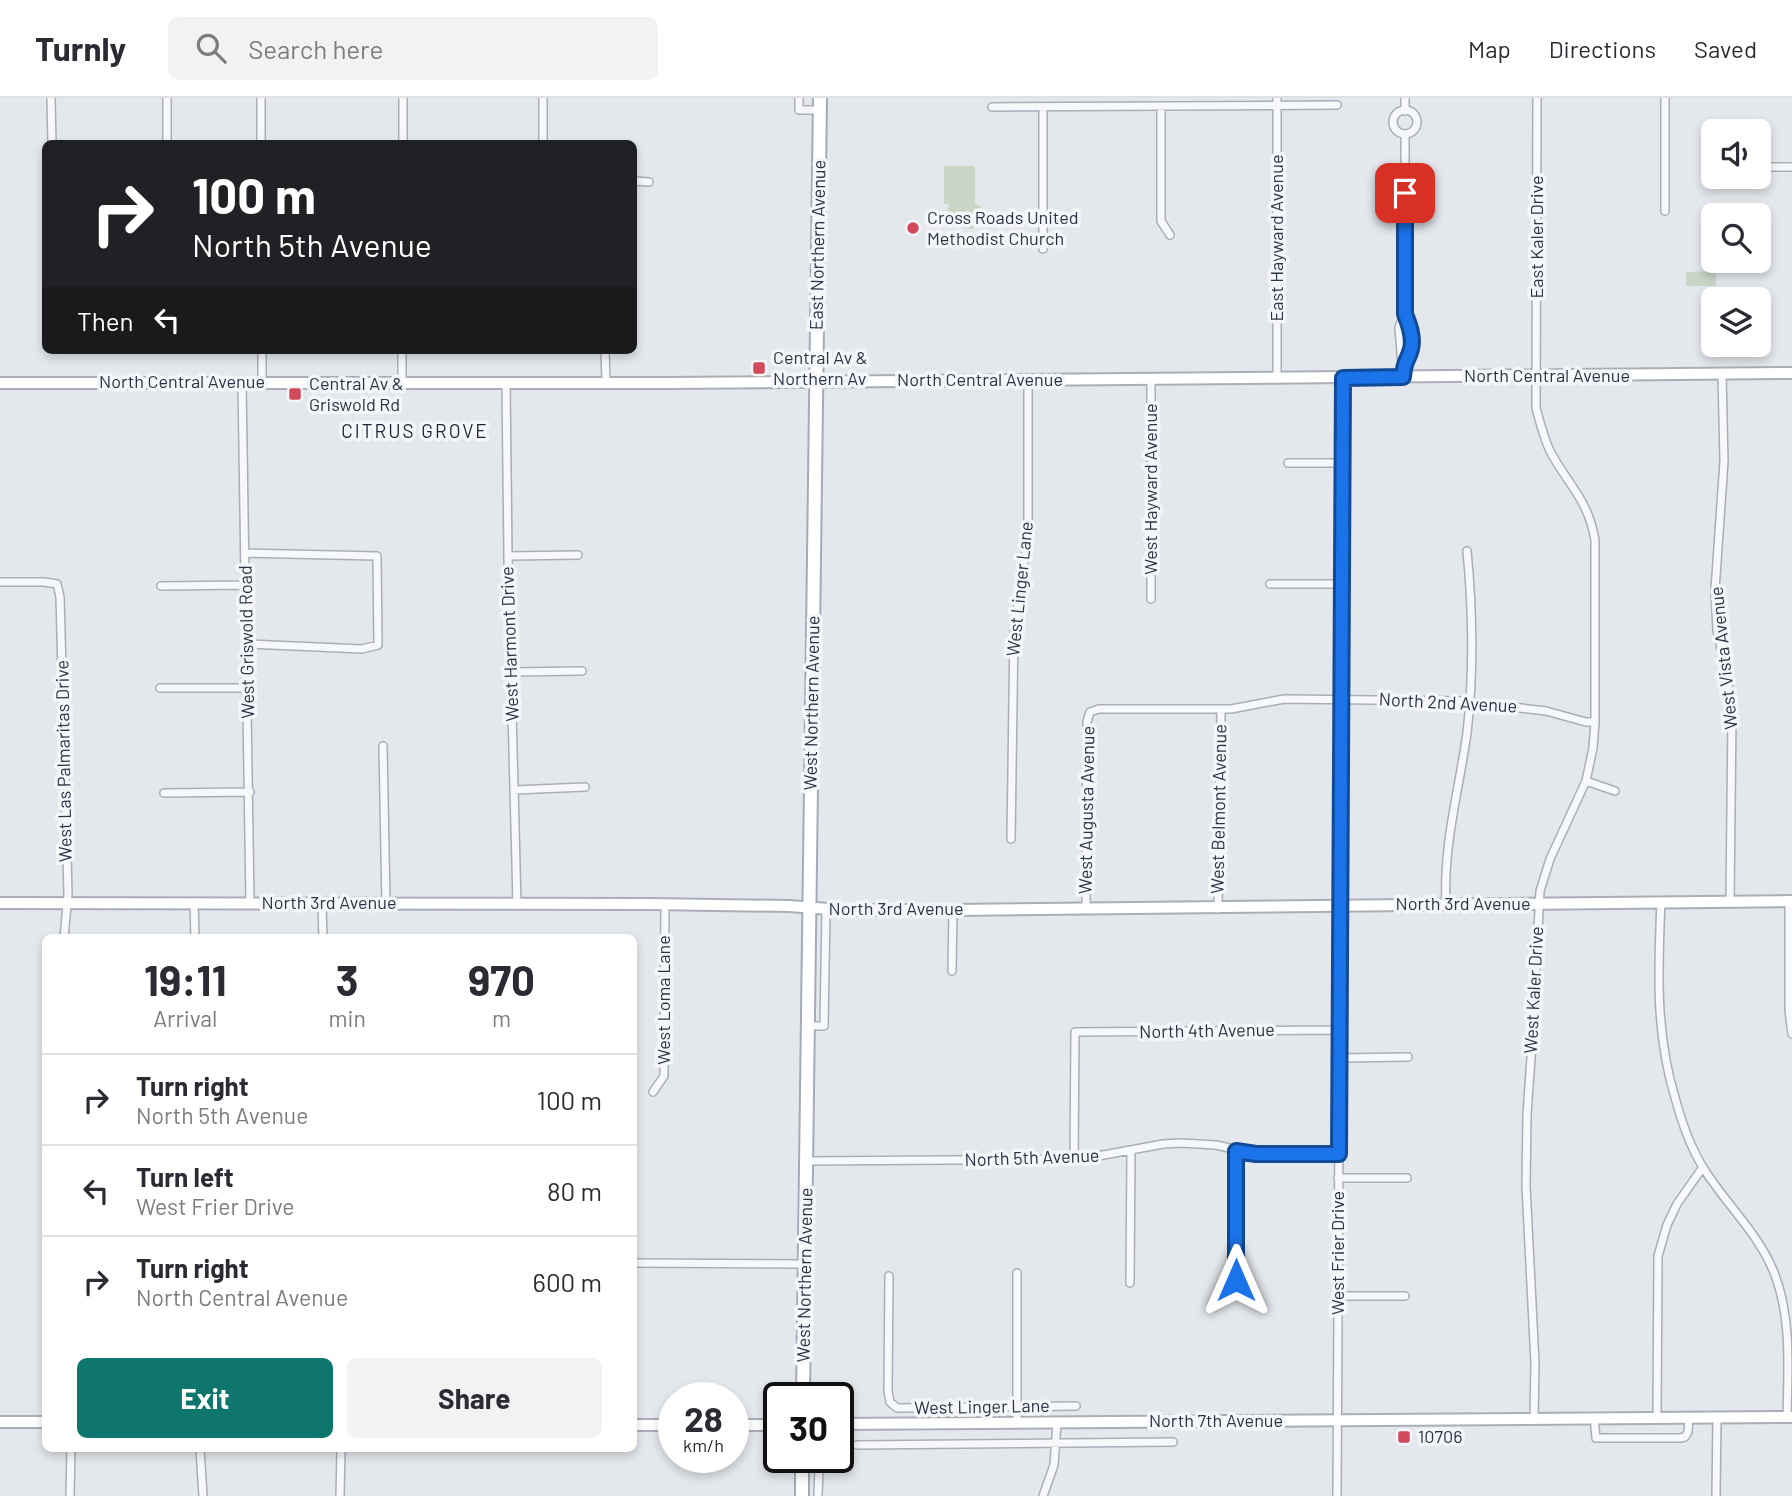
<!DOCTYPE html>
<html lang="en">
<head>
<meta charset="utf-8">
<style>
  :root { --surface:#fff; --page:#f2f2f3; --text:#2b2b33; --muted:#7c7c81; --line:#e1e1e2; --accent:#0f766e }
  body { margin:0; font-family:Barlow,sans-serif; background:var(--page); color:var(--text); height:100vh; display:flex; flex-direction:column; font-size:26px; white-space:nowrap }
  * { box-sizing:border-box; margin:0 }
  p { font-size:23px; color:var(--muted) }
  .icon { flex:none; width:38px; height:38px; fill:none; stroke:currentColor; stroke-width:2; stroke-linecap:round; stroke-linejoin:round }
  .map { position:relative; flex:1; overflow:hidden }
  .side { position:absolute; left:42px; top:836px; width:595px; height:518px; display:flex; flex-direction:column; background:var(--surface); border-radius:10px; box-shadow:0 4px 10px #0003 }
  .side>* { flex:none }
  .banner { position:absolute; left:42px; top:42px; width:595px; height:214px; border-radius:10px; box-shadow:0 4px 10px #0003; background:#202124; color:#fff; overflow:hidden }
  .controls { position:absolute; left:1701px; top:21px; display:grid; gap:14px }
  .controls a { display:grid; place-items:center; width:70px; height:70px; border-radius:10px; background:var(--surface); box-shadow:0 4px 10px #0003; font-size:35px }
  .speed { position:absolute; left:658px; top:1284px; display:flex; gap:14px; font-size:35px; font-weight:700; text-align:center }
  .speed>* { display:grid; place-content:center; width:91px; height:91px; border-radius:50%; background:var(--surface); box-shadow:0 4px 10px #0003; line-height:1 }
  .speed small { font-size:18px; font-weight:400 }
  .speed .limit { border:4px solid #111; border-radius:10px; background:#fff; color:#111 }
  .pin { position:absolute; display:grid; place-items:center; width:60px; height:60px; color:#fff; margin:-30px; border-radius:14px; box-shadow:0 4px 10px #0006 }
  .me { position:absolute; width:77px; margin:-38px; rotate:0deg; stroke-linejoin:round; filter:drop-shadow(0 0 5px #0008) }
  .turn { display:flex; align-items:center; gap:24px; height:147px; padding:0 35px; font-size:32px }
  .turn .icon { width:91px; height:91px; stroke-width:2.5 }
  .turn b { display:block; font-size:49px; line-height:60px }
  .then { display:flex; align-items:center; height:66px; padding:0 35px; background:#0003; gap:14px; font-size:26px }
  .eta { display:flex; justify-content:space-evenly; align-items:center; height:119px; text-align:center }
  .eta b { font-size:42px; font-weight:700; line-height:49px }
  .primary-button { display:flex; gap:14px; margin-top:auto; padding:14px 35px }
  .primary-button a { flex:1; height:80px; border-radius:10px; background:var(--accent); color:#fff; font-size:28px; font-weight:700; line-height:80px; text-align:center }
  .primary-button a+a { background:var(--page); color:var(--text) }
  ul { padding:0; list-style:none }
  li { display:flex; align-items:center; gap:21px; height:91px; padding:0 35px; border-top:2px solid var(--line) }
  li div { flex:1 }
  li b { display:block; font-size:26px }
  li em { font-style:normal }
  header { display:flex; align-items:center; gap:42px; box-sizing:border-box; height:98px; padding:0 35px; background:var(--surface); border-bottom:2px solid var(--line) }
  header strong { font-size:33px }
  nav { display:flex; gap:38px; margin-inline-start:auto; font-size:24px }
  .search { width:490px; height:63px; background:var(--page); display:flex; align-items:center; gap:18px; box-sizing:border-box; padding:0 24px; border-radius:10px; color:var(--muted); font-size:26px }
  .map>svg:first-child { display:block }
  .green { fill:#c9d6c5 }
  .lines { fill:none; stroke-linecap:round; stroke-linejoin:round }
  .street-casing { stroke:#a9aeb7; stroke-width:10 }
  .secondary-casing { stroke:#a9aeb7; stroke-width:14 }
  .primary-casing { stroke:#a3abb8; stroke-width:16 }
  .street { stroke:#f7f8fa; stroke-width:7 }
  .secondary { stroke:#fff; stroke-width:10 }
  .primary { stroke:#fff; stroke-width:12 }
  .route-casing { stroke:#114b97; stroke-width:18 }
  .route { stroke:#1a73e8; stroke-width:12 }
  .poi-dot { fill:#d1495b; stroke:#f4f6f9; stroke-width:2.5 }
  .labels { text-anchor:middle; stroke-width:7; stroke-linejoin:round; paint-order:stroke }
  .poi-label { font-size:18px; fill:#2b3445; stroke:#f4f6f9; text-anchor:start }
  .street-label { font-size:18px; fill:#2b3445; stroke:#f4f6f9 }
  .neighbourhood-label { font-size:19px; letter-spacing:2px; fill:#1d2536; stroke:#f4f6f9 }
</style>
</head>
<body>
<header>
<strong>Turnly</strong>
<div class="search"><svg class="icon" aria-label="search" viewBox="0 0 24 24"><circle cx="10" cy="10" r="6"/><path d="M15 15l6 6"/></svg>Search here</div>
<nav><a>Map</a><a>Directions</a><a>Saved</a></nav>
</header>
<div class="map">
<svg width="1792" height="1398" viewBox="0 0 1792 1398">
  <rect width="100%" height="100%" fill="#e4e7ec"/>
  <path class="green" d="M944 68H975V106L982 109V116L975 121 973 131C962 131 954 126 947 118L949 106H944Z
    M1716 173V188H1686V174Z"/>
  <g class="lines">
    <defs>
      <path id="street" d="M51 0 52 46
        M167 0V46
        M799 0V12H820
        M1405 0V13
        M992 9 1337 7
        M1161 9V123L1170 137
        M1393 24a12 12 0 1 1 24 0a12 12 0 1 1-24 0Z
        M261 46V0
        M403 46V0
        M543 46V0
        M1769 69H1792
        M634 83 649 84
        M1665 113V0
        M1043 151V9
        M605 252 606 285
        M1403 264C1413 247 1412 234 1405 216V36
        M1722 276 1724 363 1715 492 1717 532 1726 573 1732 618 1730 802
        M1403 279 1399 230 1404 216
        M1277 281V0
        M262 283V252
        M242 284 250 805
        M402 284V252
        M506 285 508 458 517 806
        M1288 365H1342
        M245 455 377 458 378 547 362 551 247 546
        M508 458 578 457
        M0 484H44L57 486 60 499 68 796 64 840
        M1270 486H1342
        M161 488 246 487
        M1151 501V281
        M512 574 582 573
        M160 590H248
        M383 648 386 806
        M1586 683 1615 693
        M514 692 585 689
        M164 695 250 694
        M1011 741 1014 532 1028 439V283
        M1661 803C1658 872 1655 936 1676 1003 1682 1025 1692 1052 1704 1071 1726 1106 1757 1134 1773 1172 1792 1218 1788 1269 1787 1319
        M1789 803V912L1792 936
        M194 804 195 840
        M1446 805C1443 747 1459 692 1467 635 1474 573 1473 514 1467 453
        M322 806 323 840
        M1086 809 1087 624 1090 614 1099 611H1231L1284 601 1461 603 1546 613 1586 624H1595
        M1218 811 1221 611
        M952 873 953 812
        M808 928H824L826 811
        M1339 960 1408 959
        M653 994 664 978 665 807
        M1074 1061 1075 934 1339 932
        M806 1063 1082 1061 1163 1046 1181 1045 1216 1047 1256 1056H1339
        M1338 1080H1407
        M634 1165 805 1166
        M889 1178 888 1293 890 1304 897 1310 1076 1308
        M1130 1185 1131 1054
        M1229 1193 1236 1182V1053
        M1338 1198H1405
        M1594 1319 1596 1340H1680L1685 1339 1688 1334 1689 1319
        M1657 1319 1658 1158 1667 1127 1677 1106 1703 1069
        M1534 1320 1535 1265 1526 1088 1527 1016 1533 932 1540 793 1550 761 1586 683 1593 650 1595 624V442C1588 401 1568 387 1550 353 1544 340 1540 325 1536 310L1537 0
        M1017 1325V1175
        M857 1347 1173 1344
        M200 1351 203 1398
        M70 1398 71 1351
        M340 1398 341 1351
        M818 1398 819 1368
        M1043 1398 1054 1367 1057 1324
        M1337 1398 1343 280
        M1716 1398 1717 1318"/>
      <path id="secondary" d="M0 285H668L1792 275
        M0 805 649 806 789 808 842 812H953L1792 803
        M0 1324H46
        M838 1326 1792 1319
        M634 1327H674
        M733 1327H779"/>
      <path id="primary" d="M803 1300 820 0
        M802 1398V1360"/>
    </defs>
    <use href="#street" class="street-casing"/>
    <use href="#secondary" class="secondary-casing"/>
    <use href="#primary" class="primary-casing"/>
    <use href="#street" class="street"/>
    <use href="#secondary" class="secondary"/>
    <use href="#primary" class="primary"/>
  </g>
  <g class="lines">
    <defs>
      <path id="route" d="M1236 1182V1053L1256 1056H1339L1343 280 1403 279C1404 262 1408 263 1411 251 1414 239 1409 226 1405 216V95"/>
    </defs>
    <use href="#route" class="route-casing"/>
    <use href="#route" class="route"/>
  </g>
  <g class="poi-dot">
    <circle cx="913" cy="130" r="7"/>
    <rect x="752" y="263" width="14" height="14" rx="3.5"/>
    <rect x="288" y="289" width="14" height="14" rx="3.5"/>
    <rect x="1397" y="1332" width="14" height="14" rx="3.5"/>
  </g>
  <g class="labels">
    <g class="poi-label">
      <text x="927" y="126">Cross Roads United<tspan x="927" dy="21">Methodist Church</tspan></text>
      <text x="773" y="266">Central Av &amp;<tspan x="773" dy="21">Northern Av</tspan></text>
      <text x="309" y="292">Central Av &amp;<tspan x="309" dy="21">Griswold Rd</tspan></text>
      <text x="1418" y="1345">10706</text>
    </g>
    <g class="street-label">
      <text transform="translate(1537 139) rotate(-90)" y="6">East Kaler Drive</text>
      <text transform="translate(1277 140) rotate(-90)" y="6">East Hayward Avenue</text>
      <text transform="translate(818 147) rotate(-89)" y="6">East Northern Avenue</text>
      <text x="1547" y="284">North Central Avenue</text>
      <text x="980" y="288">North Central Avenue</text>
      <text x="182" y="290">North Central Avenue</text>
      <text transform="translate(1151 391) rotate(-90)" y="6">West Hayward Avenue</text>
      <text transform="translate(1020 491) rotate(-84)" y="6">West Linger Lane</text>
      <text transform="translate(247 544) rotate(-91)" y="6">West Griswold Road</text>
      <text transform="translate(510 546) rotate(-92)" y="6">West Harmont Drive</text>
      <text transform="translate(1724 560) rotate(-96)" y="6">West Vista Avenue</text>
      <text transform="translate(812 605) rotate(-89)" y="6">West Northern Avenue</text>
      <text transform="translate(1448 605) rotate(3)" y="6">North 2nd Avenue</text>
      <text transform="translate(64 663) rotate(-91)" y="6">West Las Palmaritas Drive</text>
      <text transform="translate(1219 711) rotate(-89)" y="6">West Belmont Avenue</text>
      <text transform="translate(1087 712) rotate(-89)" y="6">West Augusta Avenue</text>
      <text x="329" y="811">North 3rd Avenue</text>
      <text x="1463" y="812">North 3rd Avenue</text>
      <text x="896" y="817">North 3rd Avenue</text>
      <text transform="translate(1534 892) rotate(-87)" y="6">West Kaler Drive</text>
      <text transform="translate(664 902) rotate(-90)" y="6">West Loma Lane</text>
      <text transform="translate(1207 933) rotate(-1)" y="6">North 4th Avenue</text>
      <text transform="translate(1032 1060) rotate(-2)" y="6">North 5th Avenue</text>
      <text transform="translate(1338 1155) rotate(-90)" y="6">West Frier Drive</text>
      <text transform="translate(805 1177) rotate(-89)" y="6">West Northern Avenue</text>
      <text transform="translate(982 1309) rotate(-1)" y="6">West Linger Lane</text>
      <text x="1216" y="1329">North 7th Avenue</text>
    </g>
    <g class="neighbourhood-label">
      <text x="415" y="340">CITRUS GROVE</text>
    </g>
  </g>
</svg>
<div class="controls">
<a><svg class="icon" aria-label="sound" viewBox="0 0 24 24"><path d="M4 9h4l5-4v14l-5-4H4zM17 9q2 3 0 6"/></svg></a>
<a><svg class="icon" aria-label="search" viewBox="0 0 24 24"><circle cx="10" cy="10" r="6"/><path d="M15 15l6 6"/></svg></a>
<a><svg class="icon" aria-label="layers" viewBox="0 0 24 24"><path d="M12 4l9 5-9 5-9-5zM3 14l9 5 9-5"/></svg></a>
</div>
<div class="speed"><div>28<small>km/h</small></div><div class="limit">30</div></div>
<div class="pin" style="left:1405px;top:95px;background:#d93025"><svg class="icon" aria-label="arrive" viewBox="0 0 24 24"><path d="M6 21V4h12l-3 4 3 4H6"/></svg></div>
<svg class="me" style="left:1236px;top:1182px" viewBox="-20 -20 40 40"><path d="M0-17L14 15 0 8-14 15z" fill="#1a73e8" stroke="#fff" stroke-width="4"/></svg>
<div class="banner">
<div class="turn"><svg class="icon" aria-label="right" viewBox="0 0 24 24"><path d="M7 20v-9h11M14 6l5 5-5 5"/></svg><div><b>100 m</b>North 5th Avenue</div></div>
<div class="then">Then<svg class="icon" aria-label="left" viewBox="0 0 24 24"><path d="M17 20v-9H6M10 6l-5 5 5 5"/></svg></div>
</div>
<section class="side">
<div class="eta">
<div><b>19:11</b><p>Arrival</p></div>
<div><b>3</b><p>min</p></div>
<div><b>970</b><p>m</p></div>
</div>
<ul>
<li><svg class="icon" aria-label="right" viewBox="0 0 24 24"><path d="M7 20v-9h11M14 6l5 5-5 5"/></svg><div><b>Turn right</b><p>North 5th Avenue</p></div><em>100 m</em></li>
<li><svg class="icon" aria-label="left" viewBox="0 0 24 24"><path d="M17 20v-9H6M10 6l-5 5 5 5"/></svg><div><b>Turn left</b><p>West Frier Drive</p></div><em>80 m</em></li>
<li><svg class="icon" aria-label="right" viewBox="0 0 24 24"><path d="M7 20v-9h11M14 6l5 5-5 5"/></svg><div><b>Turn right</b><p>North Central Avenue</p></div><em>600 m</em></li>
</ul>
<div class="primary-button"><a>Exit</a><a>Share</a></div>
</section>
</div>
</body>
</html>
